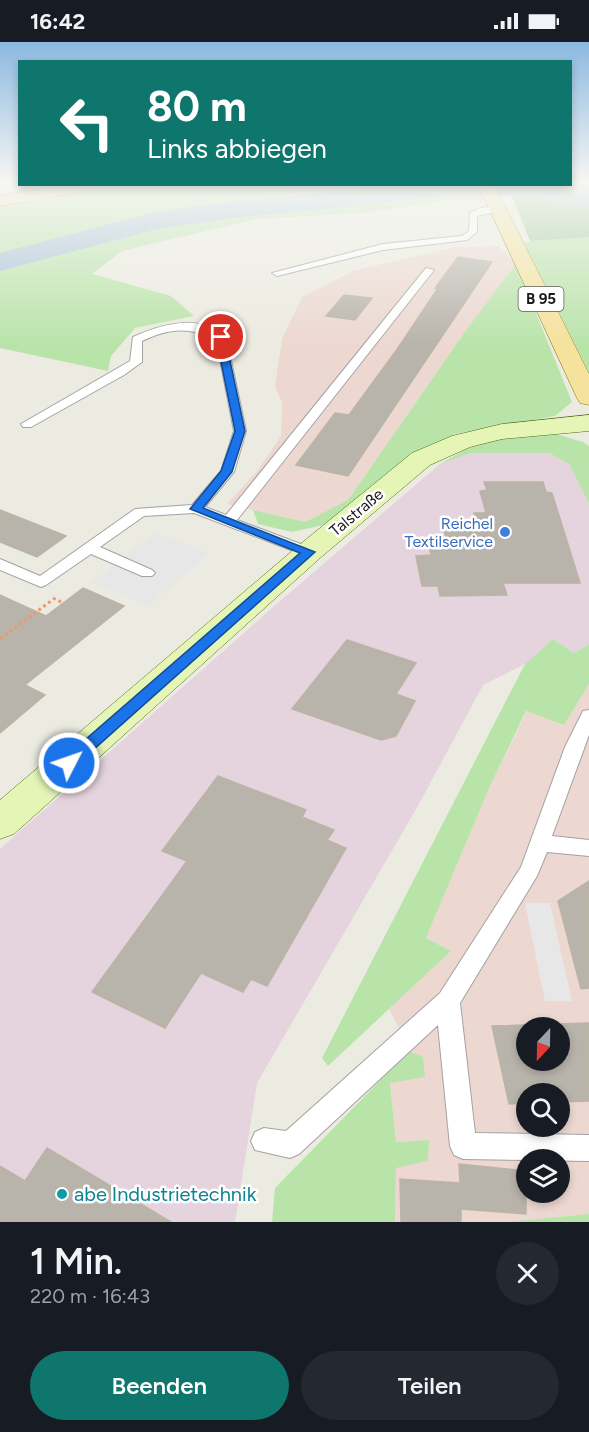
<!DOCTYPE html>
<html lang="de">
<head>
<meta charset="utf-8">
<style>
  :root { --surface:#171b24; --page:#242831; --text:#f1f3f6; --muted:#9ea1a6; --accent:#0f766e }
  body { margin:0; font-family:Figtree,sans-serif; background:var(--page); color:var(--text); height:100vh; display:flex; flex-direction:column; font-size:22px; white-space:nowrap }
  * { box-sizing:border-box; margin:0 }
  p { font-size:20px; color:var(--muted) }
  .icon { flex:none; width:33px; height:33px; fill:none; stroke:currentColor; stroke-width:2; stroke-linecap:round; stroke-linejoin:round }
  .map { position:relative; height:1180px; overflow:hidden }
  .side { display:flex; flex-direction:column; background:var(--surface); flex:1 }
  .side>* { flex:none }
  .guide { position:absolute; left:18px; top:18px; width:554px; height:126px; border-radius:0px; box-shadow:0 3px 9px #0003; background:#0f766e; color:#fff; overflow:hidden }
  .needle { width:39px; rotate:202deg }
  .tools { position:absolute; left:516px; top:975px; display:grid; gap:12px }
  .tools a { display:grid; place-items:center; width:54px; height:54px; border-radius:50%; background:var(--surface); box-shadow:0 3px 9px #0003; font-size:30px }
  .pin { position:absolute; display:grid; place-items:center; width:51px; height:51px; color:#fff; margin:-26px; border:3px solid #fff; border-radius:50%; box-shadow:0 2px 6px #0007 }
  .me { position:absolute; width:66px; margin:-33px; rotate:49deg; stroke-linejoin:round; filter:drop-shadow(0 0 4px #0008) }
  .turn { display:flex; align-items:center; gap:21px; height:126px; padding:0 30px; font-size:27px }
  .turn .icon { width:78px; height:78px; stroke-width:2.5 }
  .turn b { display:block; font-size:42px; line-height:51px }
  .round { display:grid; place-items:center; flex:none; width:63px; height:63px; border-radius:32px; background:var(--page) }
  .headline { display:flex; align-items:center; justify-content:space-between; height:102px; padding:0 30px }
  h1 { font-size:36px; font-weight:600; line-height:45px }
  .primary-button { display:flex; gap:12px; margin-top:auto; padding:12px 30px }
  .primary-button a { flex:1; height:69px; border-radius:36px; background:var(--accent); color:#fff; font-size:24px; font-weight:600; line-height:69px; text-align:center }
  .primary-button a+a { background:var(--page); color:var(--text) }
  .status { display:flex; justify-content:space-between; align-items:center; height:42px; padding:0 30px; background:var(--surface); direction:ltr }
  .status svg { height:16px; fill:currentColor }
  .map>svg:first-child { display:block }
  .residential { fill:#d9d8d8 }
  .commercial { fill:#ecd8d0; fill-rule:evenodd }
  .industrial { fill:#e5d3de }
  .grass { fill:#b9e4a9 }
  .forest { fill:#9bc998 }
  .parking { fill:#e7e7e7 }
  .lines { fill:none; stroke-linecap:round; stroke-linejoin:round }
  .river { fill:#a3c0d7; fill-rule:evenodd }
  .building { fill:#b8b3ab; stroke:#bcb4a4; stroke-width:1.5; fill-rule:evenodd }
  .lane-casing { stroke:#a2a2a2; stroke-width:2 }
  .secondary-casing { stroke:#4a690b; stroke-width:1 }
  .primary-casing { stroke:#897b09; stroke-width:1 }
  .path { stroke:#f0986d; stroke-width:3; stroke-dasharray:3 3; stroke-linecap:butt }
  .lane { fill:#fff; fill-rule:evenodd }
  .secondary { fill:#e4f5b6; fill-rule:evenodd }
  .primary { fill:#f5e29c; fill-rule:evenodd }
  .route { fill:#1a73e8; stroke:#114b97; stroke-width:1.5 }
  .shop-dot { fill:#3f7fe0; stroke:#fff; stroke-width:2 }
  .culture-dot { fill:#0f9aa8; stroke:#fff; stroke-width:2 }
  .labels { text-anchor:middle; stroke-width:5; stroke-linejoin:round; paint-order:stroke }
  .shield { fill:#fff; stroke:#5f5f5f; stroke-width:1.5 }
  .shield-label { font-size:15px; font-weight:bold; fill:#1b1b1b }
  .street-label { font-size:16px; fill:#1b1b1b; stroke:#fff }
  .shop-label { font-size:16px; fill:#366cbe; stroke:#fff; text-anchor:end }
  .near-culture-label { font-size:20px; fill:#0d838f; stroke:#fff; text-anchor:start }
</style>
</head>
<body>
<div class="status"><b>16:42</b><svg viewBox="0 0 49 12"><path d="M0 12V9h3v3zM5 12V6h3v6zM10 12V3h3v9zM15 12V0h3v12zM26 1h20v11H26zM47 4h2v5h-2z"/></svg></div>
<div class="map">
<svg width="589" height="1180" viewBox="0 0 589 1180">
  <rect width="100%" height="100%" fill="#ecebe1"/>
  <path class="residential" d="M0 138H19L20 142 58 143 0 151Z"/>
  <path class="commercial" d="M287 142 433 143 289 154Z
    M499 204 516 222 469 284 348 458 305 480 227 462 258 428 281 394 282 361 275 344 282 297 302 255 353 229 455 205Z
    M589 642V1172L505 1180H377H395L396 1125 428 1119 429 1098 396 1100 390 1040 424 1035 389 967 451 909 426 896 490 744 527 669 564 683ZM526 986H560V1018H526ZM526 1052H560V1084H526ZM526 1118H560V1150H526Z"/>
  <path class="industrial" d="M470 411H549L569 422 589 462V602L574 611 553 597 525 622 483 643 419 762 257 1041 235 1180H0V807L280 559 440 422Z"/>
  <path class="grass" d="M118 142 287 143 289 154 433 143 474 142 483 158H449L364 171 257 177 122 209 92 232 171 254 194 274 135 286 111 314 108 329 0 306V167L2 166 0 162 34 159Z
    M589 195V330L524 201 541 197Z
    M516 222 572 360 555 374 455 392 405 417 328 482 292 490 258 482 253 468 305 480 348 458 469 284Z
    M556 392 583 400 589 404V462L569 422 549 411H470L440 422 466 407 499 395Z
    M553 597 574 611 589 602V642L564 683 526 669 490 744 426 896 451 909 328 1024 322 1016 525 622Z
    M409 1009 423 1015 425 1035 390 1041 396 1100 429 1098 428 1119 396 1126 395 1180H272L275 1146Z
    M589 1172V1180H505Z"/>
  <path class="forest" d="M570 138H589V195L530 199 512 154 530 152 533 143 570 142Z"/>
  <path class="parking" d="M155 491 210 511 148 564 91 541Z
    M525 861H550L572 959H545Z"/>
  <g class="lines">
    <path class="river" d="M403 142H548L589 150V166L524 154 457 153 241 175 157 187 0 229V211L155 170 241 159Z"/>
  </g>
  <path class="building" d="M458 215 492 220 348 434 296 423 335 371 349 373 398 306 438 246H435Z
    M344 253 372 256 355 278 326 274Z
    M484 440H543L546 450 552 451 580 541H503L507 553 440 554 438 544H422L416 514 431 513 428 500H447L442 479H476L474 471H486L480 449 487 448Z
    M0 468 66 494 37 515 0 500Z
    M83 546 124 564 25 643 45 653 0 691V553L46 574Z
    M347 598 416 621 396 652 415 659 396 694 381 698 292 667Z
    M218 734 306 768 302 775 334 788 327 798 346 806 267 944 251 937 243 950 201 931 165 986 92 950 187 819 162 809Z
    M589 839V946L581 947 558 859Z
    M589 981V1059L560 1060V1052H526V1061L509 1062 492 984ZM526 986H560V1018H526Z
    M47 1106 171 1180H0V1124L25 1139Z
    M459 1122 526 1129V1172L461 1167V1180H401L400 1137 460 1141Z"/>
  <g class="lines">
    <defs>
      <path id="lane" d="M498 164 501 165V169L477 174V190L467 198 383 208 277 234 272 231 383 202 462 194 469 189 470 171 480 166Z
        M426 226 434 228 237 478 314 507 316 510 314 513H304L194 471 144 474 100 505 152 528 155 531 152 534H142L91 512 46 543 41 545 0 528V517L40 534 135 467 192 463 221 429 234 389 216 297C188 285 170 286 142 299V320L124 333 31 385H23L21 382 130 319 133 295C162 282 200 271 226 295L246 389 234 430 205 465 226 473Z
        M589 668V693L552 794 589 798V814L547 810 537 834 460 961 475 1091 589 1093V1119L463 1117 454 1113 450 1104 438 983 299 1112 290 1116 255 1108 251 1099 255 1090 264 1086 286 1089 440 951 521 825 565 705 583 669Z"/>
      <path id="secondary" d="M589 373V389L502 397 470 405 430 423 320 516 14 792 0 797V758L298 504 412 411 452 394 502 382Z"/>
      <path id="primary" d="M70 142H110L102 147 0 164V154Z
        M478 142H494L589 332V363L580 361 577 356Z"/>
    </defs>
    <use href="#lane" class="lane-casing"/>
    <use href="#secondary" class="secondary-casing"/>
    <use href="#primary" class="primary-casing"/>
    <path class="path" d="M53 556 63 561
      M0 597 51 559"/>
    <use href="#lane" class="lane"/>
    <use href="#secondary" class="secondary"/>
    <use href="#primary" class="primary"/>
  </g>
  <linearGradient id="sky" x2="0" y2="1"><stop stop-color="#8cb9e1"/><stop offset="0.46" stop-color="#f6f6f2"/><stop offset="1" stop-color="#f6f6f2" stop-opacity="0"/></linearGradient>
  <rect width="589" height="303" fill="url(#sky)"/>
  <path class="route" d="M221 292 225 295 245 389 232 430 203 466 315 510 74 725H63L61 721 63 717 300 511 190 467 221 429 235 389 216 295Z"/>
  <circle class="shop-dot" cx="505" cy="490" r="6"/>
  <circle class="culture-dot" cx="62" cy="1152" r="6"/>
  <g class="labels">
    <rect class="shield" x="518.5" y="245" width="45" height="24" rx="4.5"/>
    <g class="shield-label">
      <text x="541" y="262">B 95</text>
    </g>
    <g class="street-label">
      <text transform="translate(356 470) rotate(-40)" y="6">Talstraße</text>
    </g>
    <g class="shop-label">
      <text x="493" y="487">Reichel<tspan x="493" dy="18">Textilservice</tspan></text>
    </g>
    <g class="near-culture-label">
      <text x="74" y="1159">abe Industrietechnik</text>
    </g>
  </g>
</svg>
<div class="tools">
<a><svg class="needle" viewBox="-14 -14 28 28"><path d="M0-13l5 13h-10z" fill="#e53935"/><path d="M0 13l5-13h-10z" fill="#9ea1a6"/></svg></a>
<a><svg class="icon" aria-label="search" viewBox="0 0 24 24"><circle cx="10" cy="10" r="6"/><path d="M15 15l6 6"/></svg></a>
<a><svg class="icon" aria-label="layers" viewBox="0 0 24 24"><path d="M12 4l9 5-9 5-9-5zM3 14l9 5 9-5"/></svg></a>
</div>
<div class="pin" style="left:221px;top:295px;background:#d93025"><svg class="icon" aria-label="arrive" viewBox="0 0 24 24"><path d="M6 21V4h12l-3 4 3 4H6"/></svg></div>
<svg class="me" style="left:69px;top:721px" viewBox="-20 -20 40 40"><circle r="17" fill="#1a73e8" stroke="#fff" stroke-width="3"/><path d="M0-11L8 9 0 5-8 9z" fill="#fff"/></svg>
<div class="guide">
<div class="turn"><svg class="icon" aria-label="left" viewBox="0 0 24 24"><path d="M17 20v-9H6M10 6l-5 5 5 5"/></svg><div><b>80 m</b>Links abbiegen</div></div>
</div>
</div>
<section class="side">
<div class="headline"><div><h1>1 Min.</h1><p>220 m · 16:43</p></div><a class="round"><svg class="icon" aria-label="close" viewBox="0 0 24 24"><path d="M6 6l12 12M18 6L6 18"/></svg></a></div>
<div class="primary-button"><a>Beenden</a><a>Teilen</a></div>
</section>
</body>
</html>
